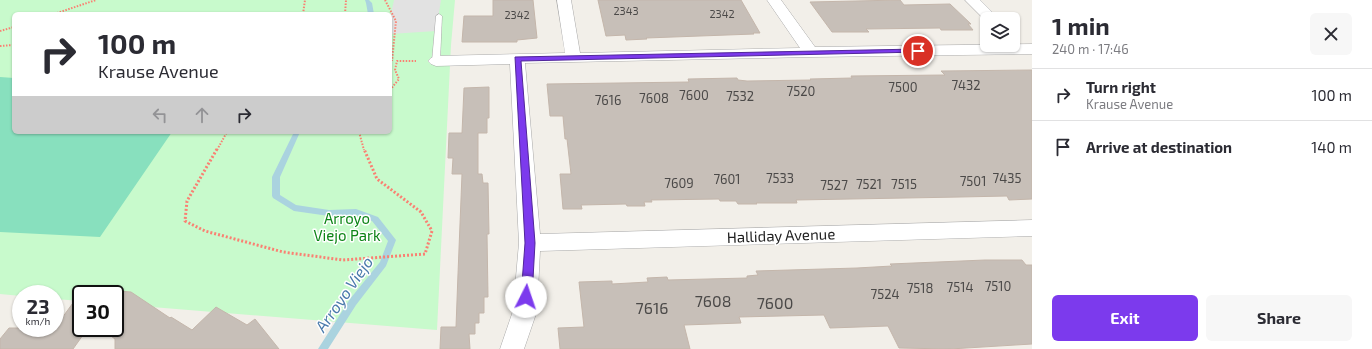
<!DOCTYPE html>
<html lang="en">
<head>
<meta charset="utf-8">
<style>
  :root { --surface:#fff; --page:#f7f7f7; --text:#2b2b33; --muted:#7c7c81; --line:#e1e1e2; --accent:#7c3aed }
  body { margin:0; font-family:"Exo 2",sans-serif; background:var(--page); color:var(--text); height:100vh; display:flex; flex-direction:column; font-size:15px; white-space:nowrap }
  * { box-sizing:border-box; margin:0 }
  p { font-size:13px; color:var(--muted) }
  .icon { flex:none; width:22px; height:22px; fill:none; stroke:currentColor; stroke-width:2; stroke-linecap:round; stroke-linejoin:round }
  .map { position:relative; flex:1; overflow:hidden }
  .drawer { display:flex; flex-direction:column; background:var(--surface); width:340px }
  .drawer>* { flex:none }
  .banner { position:absolute; left:12px; top:12px; width:380px; height:122px; border-radius:6px; box-shadow:0 1px 3px #0004; background:#fff; color:var(--text); overflow:hidden }
  .tools { position:absolute; left:980px; top:12px; display:grid; gap:8px }
  .tools a { display:grid; place-items:center; width:40px; height:40px; border-radius:6px; background:var(--surface); box-shadow:0 1px 3px #0004; font-size:20px }
  .speed { position:absolute; left:12px; top:285px; display:flex; gap:8px; font-size:20px; font-weight:700; text-align:center }
  .speed>* { display:grid; place-content:center; width:52px; height:52px; border-radius:50%; background:var(--surface); box-shadow:0 1px 3px #0004; line-height:1 }
  .speed small { font-size:10px; font-weight:400 }
  .speed .limit { border:2px solid #111; border-radius:6px; background:#fff; color:#111 }
  .pin { position:absolute; display:grid; place-items:center; width:34px; height:34px; color:#fff; margin:-17px; border:2px solid #fff; border-radius:50%; box-shadow:0 1px 4px #0007 }
  .me { position:absolute; width:44px; margin:-22px; rotate:4deg; stroke-linejoin:round; filter:drop-shadow(0 0 3px #0008) }
  .turn { display:flex; align-items:center; gap:14px; height:84px; padding:0 20px; font-size:18px }
  .turn .icon { width:52px; height:52px; stroke-width:2.5 }
  .turn b { display:block; font-size:28px; line-height:34px }
  .lanes { display:flex; align-items:center; height:38px; padding:0 20px; background:#0003; justify-content:center; gap:20px; direction:ltr }
  .lanes .off { opacity:.35 }
  .round { display:grid; place-items:center; flex:none; width:42px; height:42px; border-radius:6px; background:var(--page) }
  .summary { display:flex; align-items:center; justify-content:space-between; height:68px; padding:0 20px }
  h1 { font-size:24px; font-weight:700; line-height:30px }
  .cta { display:flex; gap:8px; margin-top:auto; padding:8px 20px }
  .cta a { flex:1; height:46px; border-radius:6px; background:var(--accent); color:#fff; font-size:16px; font-weight:700; line-height:46px; text-align:center }
  .cta a+a { background:var(--page); color:var(--text) }
  ul { padding:0; list-style:none }
  li { display:flex; align-items:center; gap:12px; height:52px; padding:0 20px; border-top:1px solid var(--line) }
  li div { flex:1 }
  li b { display:block; font-size:15px }
  li em { font-style:normal }
  main { display:flex; flex:1; min-height:0 }
  .map>svg:first-child { display:block }
  .park { fill:#c8facc; fill-rule:evenodd }
  .pitch { fill:#88e0be }
  .parking { fill:#e2e2e2 }
  .lines { fill:none; stroke-linecap:round; stroke-linejoin:round }
  .stream { fill:#aad3df; fill-rule:evenodd }
  .building { fill:#c7bfb8; stroke:#c4b6ab }
  .service-casing { stroke:#a9a9a9; stroke-width:1 }
  .minor-casing { stroke:#a9a9a9; stroke-width:1 }
  .path-far1 { stroke:#fa8072; stroke-width:2; stroke-dasharray:1.5 1.5; stroke-linecap:butt }
  .path { stroke:#fa8072; stroke-width:3; stroke-dasharray:2 2; stroke-linecap:butt }
  .service { fill:#fff; fill-rule:evenodd }
  .minor { fill:#fff; fill-rule:evenodd }
  .route { fill:#7c3aed; stroke:#51269a }
  .labels { text-anchor:middle; stroke-width:3; stroke-linejoin:round; paint-order:stroke }
  .far-number-label { font-size:11px; fill:#4b4948 }
  .number-label { font-size:13px; fill:#4b4948 }
  .park-label { font-size:15px; fill:#0c8416; stroke:#fff }
  .street-label { font-size:15px; fill:#222; stroke:#fff }
  .water-label { font-size:16px; font-style:italic; fill:#4a7aab; stroke:#fff }
  .near-number-label { font-size:16px; fill:#4b4948 }
</style>
</head>
<body>
<main>
<div class="map">
<svg width="1032" height="349" viewBox="0 0 1032 349">
  <rect width="100%" height="100%" fill="#f2efe9"/>
  <path class="park" d="M0 0H455L451 45 437 330 115 304V294H81V301L55 299V294H21V296L0 294ZM14 14H390V132H14Z"/>
  <path class="pitch" d="M0 77 14 78V132H172L100 237 0 232Z"/>
  <path class="parking" d="M394 0H441L436 31 390 34V19Z"/>
  <g class="lines">
    <path class="stream" d="M365 0H369L372 3 374 14H368L366 3Z
      M294 132H300L280 177V195L296 205 329 210 356 209 378 217 396 240 386 266 356 305 328 349H318L350 299 380 262 388 241 372 221 356 215 329 216 294 211 273 198 272 196V177Z"/>
  </g>
  <path class="building" d="M493 0H533L537 38 517 40V42H462L464 16H493Z
    M598 0H741L760 33H753L754 34 646 38 647 39 626 40 625 35 606 36Z
    M900 0 904 5 950 4 971 24H968L973 30H941L940 28 866 29 869 32H832L810 2Z
    M1032 70V199L1009 200 1007 196 960 197 796 200 797 203H756L757 204H738L736 201H720L719 199 651 200 652 202H644L645 206H627L626 204 581 205 582 209H563L560 174H571L567 139H565L563 116H550L547 84 689 82 688 79 737 78 738 80 747 81 811 80 810 79 852 78 851 76 945 75 941 71Z
    M489 87V118H487V133H478V174H482L483 183H488L489 234H487L488 297H484V313H479V323H475V334H469L470 349H440L441 327H456L458 274 462 174H452L453 158H448L449 133H462L464 88Z
    M985 260H1022L1026 265H1032V344L950 349 899 348 888 326 830 328 824 315 739 317 741 323 684 325 690 349H560L558 328 584 327 579 282 612 281V284L648 282 647 278 667 277 668 280 747 278V276L758 275 756 271 857 268 892 266 890 264Z
    M90 289 131 292 170 318 171 317 192 330 216 307 247 325 255 319 279 349H115V339L100 328H115V294H87Z
    M78 296H81V328H88L73 349H0V339L9 328H55V325L61 318H62Z"/>
  <g class="lines">
    <defs>
      <path id="service" d="M439 14 442 16 440 61 436 63 432 61 436 16Z"/>
      <path id="minor" d="M557 0H571L580 53 800 48 767 0H781L815 47 1032 44V54L811 57 525 63 540 234 1032 220V236L540 251 537 311 524 349H500L513 311 519 243 510 64 436 66 431 64 428 61 431 58 436 56 565 53Z
        M965 0H980L999 19H987V22Z"/>
    </defs>
    <use href="#service" class="service-casing"/>
    <use href="#minor" class="minor-casing"/>
    <path class="path-far1" d="M385 0 396 21 392 61
      M54 14 96 0
      M303 14 305 0
      M345 14 346 0
      M0 31 14 27
      M0 46 14 45
      M390 90 399 79 395 70 397 61H416
      M359 132 364 150
      M217 150 227 132"/>
    <path class="path" d="M217 149 187 201 185 221 205 231 283 252 343 260 425 254 432 231 421 212 377 179 364 149"/>
    <use href="#service" class="service"/>
    <use href="#minor" class="minor"/>
  </g>
  <path class="route" d="M918 49H920V52L521 61 535 243 532 297 530 300 526 302 522 300 521 297 525 243 515 57Z"/>
  <g class="labels">
    <g class="far-number-label">
      <text x="626" y="15">2343</text>
      <text x="722" y="18">2342</text>
      <text x="517" y="19">2342</text>
    </g>
    <g class="number-label">
      <text x="966" y="90">7432</text>
      <text x="903" y="92">7500</text>
      <text x="801" y="96">7520</text>
      <text x="694" y="100">7600</text>
      <text x="740" y="101">7532</text>
      <text x="654" y="103">7608</text>
      <text x="608" y="105">7616</text>
      <text x="780" y="183">7533</text>
      <text x="1007" y="183">7435</text>
      <text x="727" y="184">7601</text>
      <text x="973" y="186">7501</text>
      <text x="679" y="188">7609</text>
      <text x="869" y="189">7521</text>
      <text x="904" y="189">7515</text>
      <text x="834" y="190">7527</text>
      <text x="998" y="291">7510</text>
      <text x="960" y="292">7514</text>
      <text x="920" y="293">7518</text>
      <text x="885" y="299">7524</text>
    </g>
    <g class="park-label">
      <text x="347" y="224">Arroyo<tspan x="347" dy="17">Viejo Park</tspan></text>
    </g>
    <g class="street-label">
      <text transform="translate(781 236) rotate(-2)" y="5">Halliday Avenue</text>
    </g>
    <g class="water-label">
      <text transform="translate(344 294) rotate(-55)" y="6">Arroyo Viejo</text>
    </g>
    <g class="near-number-label">
      <text x="713" y="307">7608</text>
      <text x="775" y="309">7600</text>
      <text x="652" y="314">7616</text>
    </g>
  </g>
</svg>
<div class="tools">
<a><svg class="icon" aria-label="layers" viewBox="0 0 24 24"><path d="M12 4l9 5-9 5-9-5zM3 14l9 5 9-5"/></svg></a>
</div>
<div class="speed"><div>23<small>km/h</small></div><div class="limit">30</div></div>
<div class="pin" style="left:918px;top:51px;background:#d93025"><svg class="icon" aria-label="arrive" viewBox="0 0 24 24"><path d="M6 21V4h12l-3 4 3 4H6"/></svg></div>
<svg class="me" style="left:526px;top:297px" viewBox="-20 -20 40 40"><circle r="19" fill="#fff"/><path d="M0-13L10 11 0 6-10 11z" fill="#7c3aed"/></svg>
<div class="banner">
<div class="turn"><svg class="icon" aria-label="right" viewBox="0 0 24 24"><path d="M7 20v-9h11M14 6l5 5-5 5"/></svg><div><b>100 m</b>Krause Avenue</div></div>
<div class="lanes"><svg class="icon off" aria-label="left" viewBox="0 0 24 24"><path d="M17 20v-9H6M10 6l-5 5 5 5"/></svg><svg class="icon off" aria-label="ahead" viewBox="0 0 24 24"><path d="M12 20V5M6 11l6-6 6 6"/></svg><svg class="icon" aria-label="right" viewBox="0 0 24 24"><path d="M7 20v-9h11M14 6l5 5-5 5"/></svg></div>
</div>
</div>
<section class="drawer">
<div class="summary"><div><h1>1 min</h1><p>240 m · 17:46</p></div><a class="round"><svg class="icon" aria-label="close" viewBox="0 0 24 24"><path d="M6 6l12 12M18 6L6 18"/></svg></a></div>
<ul>
<li><svg class="icon" aria-label="right" viewBox="0 0 24 24"><path d="M7 20v-9h11M14 6l5 5-5 5"/></svg><div><b>Turn right</b><p>Krause Avenue</p></div><em>100 m</em></li>
<li><svg class="icon" aria-label="arrive" viewBox="0 0 24 24"><path d="M6 21V4h12l-3 4 3 4H6"/></svg><div><b>Arrive at destination</b></div><em>140 m</em></li>
</ul>
<div class="cta"><a>Exit</a><a>Share</a></div>
</section>
</main>
</body>
</html>
